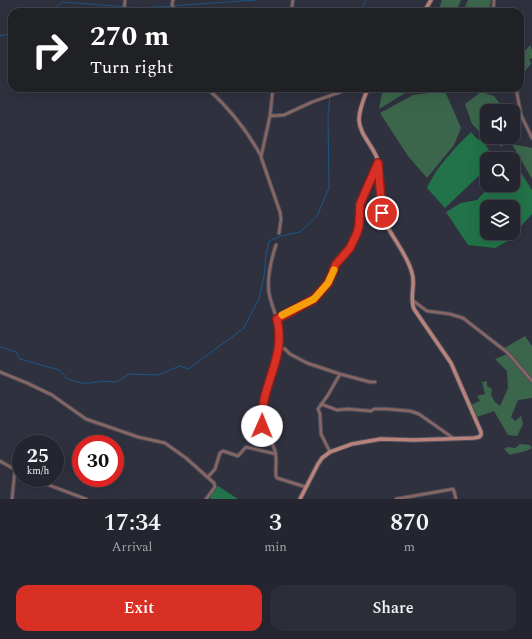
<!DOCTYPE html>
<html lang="en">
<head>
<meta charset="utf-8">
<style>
  :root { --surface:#24252f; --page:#2c2d37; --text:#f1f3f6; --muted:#a3a5aa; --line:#41424b; --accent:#d93025 }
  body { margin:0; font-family:Spectral,serif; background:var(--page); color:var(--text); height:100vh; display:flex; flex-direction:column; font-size:15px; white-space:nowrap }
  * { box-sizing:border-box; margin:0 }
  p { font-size:13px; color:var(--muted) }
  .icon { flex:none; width:22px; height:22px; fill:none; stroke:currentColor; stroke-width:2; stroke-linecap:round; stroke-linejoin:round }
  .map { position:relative; height:499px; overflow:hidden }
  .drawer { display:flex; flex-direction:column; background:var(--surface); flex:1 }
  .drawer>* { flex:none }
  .banner { position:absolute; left:8px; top:8px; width:516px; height:84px; border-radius:12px; box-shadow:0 4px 16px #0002,0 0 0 1px var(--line); background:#202124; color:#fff; overflow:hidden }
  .buttons { position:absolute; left:480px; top:104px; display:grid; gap:8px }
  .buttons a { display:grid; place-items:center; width:40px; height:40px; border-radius:8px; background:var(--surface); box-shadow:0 4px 16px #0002,0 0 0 1px var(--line); font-size:20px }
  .speed { position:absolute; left:12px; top:435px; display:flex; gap:8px; font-size:20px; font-weight:700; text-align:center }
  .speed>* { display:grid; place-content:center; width:52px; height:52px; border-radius:50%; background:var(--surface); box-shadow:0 4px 16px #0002,0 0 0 1px var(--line); line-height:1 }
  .speed small { font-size:10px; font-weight:400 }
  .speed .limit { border:6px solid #d22; background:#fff; color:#111 }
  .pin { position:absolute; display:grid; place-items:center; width:34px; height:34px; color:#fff; margin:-17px; border:2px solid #fff; border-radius:50%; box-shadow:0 1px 4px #0007 }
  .me { position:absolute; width:44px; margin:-22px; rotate:1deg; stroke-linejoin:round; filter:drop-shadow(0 0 3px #0008) }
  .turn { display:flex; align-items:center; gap:14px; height:84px; padding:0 16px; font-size:18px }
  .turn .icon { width:52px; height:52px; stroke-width:2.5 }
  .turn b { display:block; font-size:28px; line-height:34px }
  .eta { display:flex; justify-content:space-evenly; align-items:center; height:68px; text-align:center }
  .eta b { font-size:24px; font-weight:600; line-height:28px }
  .primary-button { display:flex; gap:8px; margin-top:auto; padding:8px 16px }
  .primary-button a { flex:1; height:46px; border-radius:12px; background:var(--accent); color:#fff; font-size:16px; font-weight:600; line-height:46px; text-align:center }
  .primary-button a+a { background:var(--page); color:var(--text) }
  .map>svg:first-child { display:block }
  .green { fill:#3b664c }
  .forest { fill:#227349; fill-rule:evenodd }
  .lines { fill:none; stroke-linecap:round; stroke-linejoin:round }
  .stream { stroke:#1b5789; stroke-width:1 }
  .minor-casing { stroke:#4e4f5d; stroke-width:4.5 }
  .secondary-casing { stroke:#4e4f5d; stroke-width:5.5 }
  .minor { stroke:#896661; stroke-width:2.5 }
  .secondary { stroke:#b9827a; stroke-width:3.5 }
  .route-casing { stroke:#8d1f18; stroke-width:10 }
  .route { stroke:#d93025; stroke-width:7 }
  .slow { stroke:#f59e0b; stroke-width:7 }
</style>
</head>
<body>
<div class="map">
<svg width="532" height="499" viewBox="0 0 532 499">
  <rect width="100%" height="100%" fill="#30313f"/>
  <path class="green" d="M442 0H461L456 12H438Z
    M468 0H491L489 12H463Z
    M530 45 532 50V58L529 59 531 64 525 71 522 69 521 66 524 68 526 67 522 64 520 55 521 49 526 50Z
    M383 88H422L410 90 379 109Z
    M445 91 461 128 454 145 427 178 408 156 380 113 413 95Z
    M481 92 494 96 506 111H487V137H508L502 147 483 135 472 124 465 104Z
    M512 144 532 148V179Z
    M525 336 532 346V398L518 400 511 417 515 421 521 416 523 424 517 436 508 435 494 411 477 417 471 405 480 401 477 396 485 394 482 382 487 381V386L492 389 491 395 495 402 500 406 508 388 507 371 495 359 507 354 503 349Z
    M520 444 530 445 532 448C525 453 517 452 510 455L504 449 508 447 515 448Z"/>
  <path class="forest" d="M471 132 476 138 484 142 494 159H487V168L445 208 427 188C437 166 454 149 471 132Z
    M513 160 532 190V214L508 241 495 248 468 245 446 212 461 203 477 200 491 185H513ZM487 207H513V233H487Z
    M218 486 238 499H211L209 497Z"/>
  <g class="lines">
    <path class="stream" d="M51 12 62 2 140 8 256 0
      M360 12 366 0
      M0 36 12 33
      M332 94 335 88
      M0 347 16 352 20 359 59 370 68 379 81 383H91L104 381 116 382 129 374 158 375 180 366 188 369 243 329 259 299 264 277 266 254 269 241 281 236 300 232 317 216 329 188 328 116 330 96"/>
    <defs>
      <path id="minor" d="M173 0 172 5 175 12
        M124 12 125 0
        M291 12 293 0
        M493 12 494 0
        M207 88C229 108 247 130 261 156
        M273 88 270 116 261 157 280 212 281 219 279 233
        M516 88 521 115 532 138
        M270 116 284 115 312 102 352 88
        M276 245C271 260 267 278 269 293 272 310 283 326 279 344 275 368 258 400 262 424 263 433 271 440 274 448 278 456 275 467 276 476L277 478 306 487
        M412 300 427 311 450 314 463 318 508 353 532 381
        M277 319 314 299 328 283 336 264 350 248 357 233 359 222 360 204 378 164
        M278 347 285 349 290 354 307 363 340 374 370 382H375
        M0 372 27 383 52 395 86 419 138 437 165 443 186 458 214 483 215 487 206 499
        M321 404 337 410 348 409 371 411 374 409H387L410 411 419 414 453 438
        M330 452 321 434 320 414 318 409 328 395 340 374
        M0 461 21 473
        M208 477 215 469 220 453 223 451 238 456 246 447 276 454
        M30 478 86 499
        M12 499 15 470
        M396 499 453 489 454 491 456 499"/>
      <path id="secondary" d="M424 12 431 0
        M300 499 318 464 322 458 330 452 352 444 381 439 414 440 474 438 479 437 481 435V432L451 363 414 309C409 297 416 285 412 273 407 254 393 239 385 222 377 203 383 181 378 161 374 146 360 136 359 120 359 109 364 98 368 88"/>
    </defs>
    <use href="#minor" class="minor-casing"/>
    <use href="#secondary" class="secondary-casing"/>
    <use href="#minor" class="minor"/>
    <use href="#secondary" class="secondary"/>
  </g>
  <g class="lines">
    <defs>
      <path id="route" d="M262 426C259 386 287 359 277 319L314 299 328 283 336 264 350 248 357 233 359 226 360 204 378 163 382 213"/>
    </defs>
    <use href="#route" class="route-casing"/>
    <use href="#route" class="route"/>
    <path class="slow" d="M282 315 314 299 328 283 334 270"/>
  </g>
</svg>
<div class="buttons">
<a><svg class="icon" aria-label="sound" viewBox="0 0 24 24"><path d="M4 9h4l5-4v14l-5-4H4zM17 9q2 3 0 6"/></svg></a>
<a><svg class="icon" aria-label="search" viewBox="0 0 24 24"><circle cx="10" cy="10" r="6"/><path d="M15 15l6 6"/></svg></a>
<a><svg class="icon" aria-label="layers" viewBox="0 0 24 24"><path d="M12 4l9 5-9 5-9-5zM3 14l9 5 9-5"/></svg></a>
</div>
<div class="speed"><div>25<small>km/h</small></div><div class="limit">30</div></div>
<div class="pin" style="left:382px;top:213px;background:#d93025"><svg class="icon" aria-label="arrive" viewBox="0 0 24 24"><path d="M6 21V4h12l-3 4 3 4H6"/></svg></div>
<svg class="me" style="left:262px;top:426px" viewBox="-20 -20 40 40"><circle r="19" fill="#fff"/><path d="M0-13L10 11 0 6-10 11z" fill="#d93025"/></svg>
<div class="banner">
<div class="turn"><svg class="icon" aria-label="right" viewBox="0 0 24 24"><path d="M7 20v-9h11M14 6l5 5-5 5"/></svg><div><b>270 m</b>Turn right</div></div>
</div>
</div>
<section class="drawer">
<div class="eta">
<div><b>17:34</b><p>Arrival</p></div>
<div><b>3</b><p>min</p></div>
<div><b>870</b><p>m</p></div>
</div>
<div class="primary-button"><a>Exit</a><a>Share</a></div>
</section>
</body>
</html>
